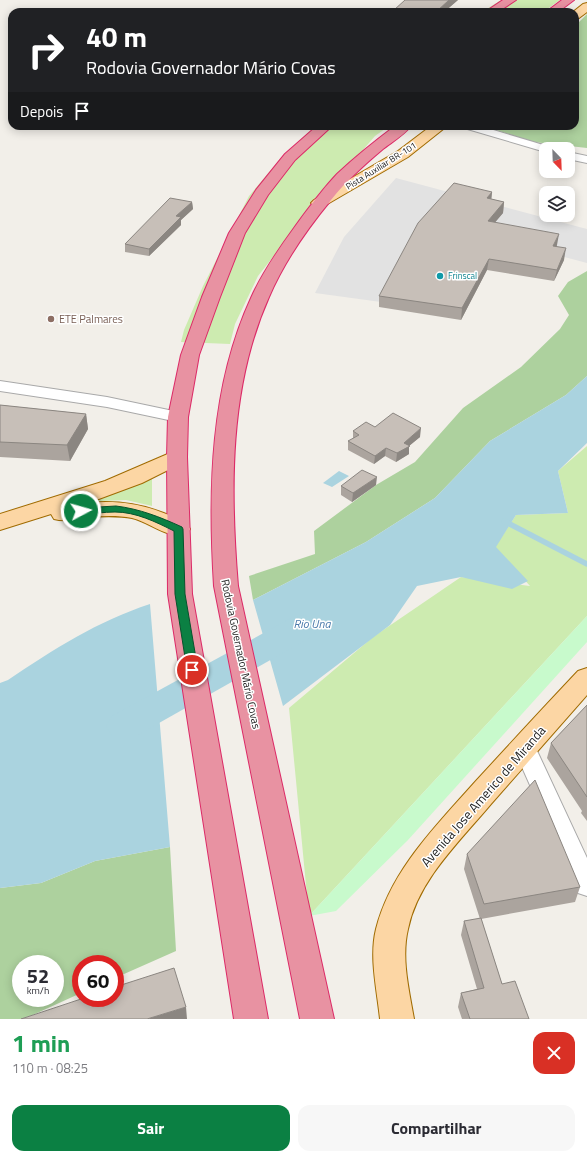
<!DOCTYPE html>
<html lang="pt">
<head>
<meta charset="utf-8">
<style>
  :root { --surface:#fff; --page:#f7f7f7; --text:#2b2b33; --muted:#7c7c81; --accent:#0b8043 }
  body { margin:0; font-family:"Titillium Web",sans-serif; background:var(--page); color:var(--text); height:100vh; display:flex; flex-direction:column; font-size:15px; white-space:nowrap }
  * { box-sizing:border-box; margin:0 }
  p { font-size:13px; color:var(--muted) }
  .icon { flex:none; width:22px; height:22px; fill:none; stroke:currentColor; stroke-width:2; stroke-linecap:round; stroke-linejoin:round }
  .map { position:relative; height:1019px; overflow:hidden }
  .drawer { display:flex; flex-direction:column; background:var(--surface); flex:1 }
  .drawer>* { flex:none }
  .top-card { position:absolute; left:8px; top:8px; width:571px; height:122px; border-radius:12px; box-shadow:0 2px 10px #0003; background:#202124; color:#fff; overflow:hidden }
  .needle { width:26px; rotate:157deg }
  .tools { position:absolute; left:539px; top:142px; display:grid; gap:8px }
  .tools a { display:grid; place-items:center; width:36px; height:36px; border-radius:8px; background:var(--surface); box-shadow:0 2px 10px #0003; font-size:20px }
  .speed { position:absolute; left:12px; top:955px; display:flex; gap:8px; font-size:20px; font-weight:700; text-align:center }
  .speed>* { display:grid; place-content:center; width:52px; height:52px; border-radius:50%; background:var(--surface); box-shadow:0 2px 10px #0003; line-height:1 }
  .speed small { font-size:10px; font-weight:400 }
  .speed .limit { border:6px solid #d22; background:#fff; color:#111 }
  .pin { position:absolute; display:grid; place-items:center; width:34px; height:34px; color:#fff; margin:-17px; border:2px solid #fff; border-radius:50%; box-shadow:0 1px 4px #0007 }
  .me { position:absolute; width:44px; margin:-22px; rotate:84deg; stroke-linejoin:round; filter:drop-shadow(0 0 3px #0008) }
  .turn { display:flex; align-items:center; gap:14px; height:84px; padding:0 12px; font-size:18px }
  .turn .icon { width:52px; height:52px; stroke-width:2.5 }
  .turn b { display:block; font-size:28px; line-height:34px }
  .then { display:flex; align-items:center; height:38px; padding:0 12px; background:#0003; gap:8px; font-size:15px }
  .round { display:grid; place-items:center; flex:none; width:42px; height:42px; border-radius:12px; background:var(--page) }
  .overview { display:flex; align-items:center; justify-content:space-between; height:68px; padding:0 12px }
  h1 { font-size:24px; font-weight:700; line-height:30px; color:#1e9e55 }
  .primary-button { display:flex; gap:8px; margin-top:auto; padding:8px 12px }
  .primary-button a { flex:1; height:46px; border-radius:12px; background:var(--accent); color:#fff; font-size:16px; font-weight:700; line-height:46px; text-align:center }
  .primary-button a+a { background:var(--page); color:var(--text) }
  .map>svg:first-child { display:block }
  .grass { fill:#cdebb0 }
  .forest { fill:#add19e; fill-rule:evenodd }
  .park { fill:#c8facc }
  .parking { fill:#e2e2e2 }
  .water { fill:#aad3df }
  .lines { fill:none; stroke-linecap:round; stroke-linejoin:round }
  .stream { stroke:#aad3df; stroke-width:5.5 }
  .river { fill:#aad3df; fill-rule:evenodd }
  .minor-casing { stroke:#a9a9a9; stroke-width:2 }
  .major-casing { stroke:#a06b00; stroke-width:2 }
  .highway-casing { stroke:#dc2a67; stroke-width:2 }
  .minor { fill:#fff; fill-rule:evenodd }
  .major { fill:#fcd6a4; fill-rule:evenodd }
  .highway { fill:#e892a2; fill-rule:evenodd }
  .wall { fill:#aba49e }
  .shaded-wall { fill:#8b8681 }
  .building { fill:#c7bfb8; stroke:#8b8681 }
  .route { fill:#0b8043; stroke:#07532c }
  .culture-dot { fill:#0f9aa8; stroke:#fff; stroke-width:1.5 }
  .education-dot { fill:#8d6e63; stroke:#fff; stroke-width:1.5 }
  .labels { text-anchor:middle; stroke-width:3; stroke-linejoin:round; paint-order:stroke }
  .far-street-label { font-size:9px; fill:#222; stroke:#fff }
  .far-culture-label { font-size:9px; fill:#0d838f; stroke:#fff; text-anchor:start }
  .education-label { font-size:11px; fill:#785e54; stroke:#fff; text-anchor:start }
  .street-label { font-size:11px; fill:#222; stroke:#fff }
  .water-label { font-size:12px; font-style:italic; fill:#4a7aab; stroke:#fff }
  .near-street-label { font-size:13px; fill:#222; stroke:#fff }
</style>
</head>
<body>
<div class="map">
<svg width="587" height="1019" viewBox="0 0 587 1019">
  <rect width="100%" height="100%" fill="#f2efe9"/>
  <path class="grass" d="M501 0H560L543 12H482Z
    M315 126H389L375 136 349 166 320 192 288 238 258 276 235 324 230 344 181 342 184 330 203 286 249 196 280 159Z
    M587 446V616L309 916 289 708 373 637 461 577 530 586 495 547 516 515 568 513 558 471Z
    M152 473V506L126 500 99 501 70 506Z"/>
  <path class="forest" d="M587 14V148L534 142 493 129V126H575V26Z
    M587 271V376L566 395 490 441 435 498 366 542 253 600 249 576 315 554 314 531 376 485 415 462 463 408 521 367 560 329 569 315 558 296 568 282Z
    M170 847 176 951 115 978V964H81V993L24 1019H0V888L41 883 95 861ZM21 964H55V998H21Z"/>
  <path class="park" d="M587 616V642L408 840 336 911 309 916Z"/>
  <path class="parking" d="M396 178 587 229V263L553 254 557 245 381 302 315 293 344 237Z"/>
  <path class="water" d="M587 376V443L558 471 568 513 516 515 496 547 528 581 512 589 461 577 417 586 390 625 283 706 253 600 366 542 435 498 490 441 566 395Z
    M339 471 349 476 332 487 323 483Z
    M150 604 170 847 95 861 41 883 0 888V683L8 680C54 649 98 621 150 604Z"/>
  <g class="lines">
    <path class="stream" d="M504 521 587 564"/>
    <path class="river" d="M302 615 313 618 318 627 313 636 136 736 124 740 112 736 106 726 112 716 291 618Z"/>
    <defs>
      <path id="minor" d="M462 126H480L550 147 552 149H546V152L542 151 464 128Z
        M568 152 587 156V163L568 159Z
        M0 381 107 397 178 412 184 414 186 417 184 420 178 422 107 407 0 391Z
        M524 738 532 740 587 858V896L578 893 513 747 516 740Z"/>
      <path id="major" d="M587 3V12L579 18 575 19V12H573L583 4Z
        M431 126H447L408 157 324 206 319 208 314 206 311 203 314 200 398 151Z
        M177 450 184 452 187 457 184 462 142 483 88 503C118 500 145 504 173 517 180 520 186 522 190 529L187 534C168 540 150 522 132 518 117 515 103 516 88 517 76 519 65 522 54 519L51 514 0 530V514L105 481Z
        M587 668V695C555 731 523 768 491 804 460 841 418 880 408 929 401 958 409 990 414 1019H380C377 990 369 957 376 929 391 870 436 826 475 782 509 745 543 708 578 671Z"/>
      <path id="highway" d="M503 0H516L498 12H485Z
        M562 0H574L558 12H546Z
        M317 126H332L295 160 268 195 245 233 220 297 199 355 188 417 187 457 192 594 268 1019H234L168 594 167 457 168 417 181 355 202 297 229 233 256 190 285 154Z
        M395 126H411C404 135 392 142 383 149 364 165 346 181 331 200 307 229 284 262 269 297 229 386 230 490 238 586L334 1019H300L214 586C208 490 210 387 251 298 262 273 278 250 294 228 307 210 321 191 337 174 355 157 375 141 395 126Z"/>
    </defs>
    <use href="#minor" class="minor-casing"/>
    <use href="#major" class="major-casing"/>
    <use href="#highway" class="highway-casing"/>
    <use href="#minor" class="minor"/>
    <use href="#major" class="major"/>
    <use href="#highway" class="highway"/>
  </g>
  <path class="wall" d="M458 0 444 12H394V10Z
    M492 192 491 199 504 202 503 213 495 222 557 245V247L564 260 554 281 487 270 461 320 379 307V296Z
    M192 202 193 209 181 220V225L149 256 125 252V244Z
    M0 405 86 414 88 429 70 461 0 457Z
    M375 427 420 437 409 446V454L396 462 385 456 374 464 348 450V441L353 439V431Z
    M376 485 352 502 341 495V486Z
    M587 705V821L581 813 582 811 547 758 551 743Z
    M467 854 580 887 575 902 481 919 502 984 529 1019H462L458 1007 461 993 477 989 461 935 464 921 480 919 464 869Z"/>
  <path class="shaded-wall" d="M449 0H458L444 12H436Z
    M492 192 491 203 487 198Z
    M192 202 193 209 181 220V225L149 256V249L176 216Z
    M504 202 503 213 487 232 488 221Z
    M559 234 557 245 551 257 553 246Z
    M566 248 564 260 554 281 557 270Z
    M489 259 487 270 461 320 462 308Z
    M86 414 88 429 70 461 67 445Z
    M421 428 420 437 409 446V454L396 462 397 453 404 443Z
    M386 448 385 456 374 464 375 456Z
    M377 477 376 485 352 502 353 493Z
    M186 1007 187 1019H147Z"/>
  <path class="building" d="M405 0H449L436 12H408L394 10Z
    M454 183 492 192 487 198 504 202 488 221 559 234 553 246 566 248 557 270 489 259 462 308 379 296 418 223Z
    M170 198 192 202 176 216 181 217 149 249 125 244Z
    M0 405 86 414 67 445 0 442Z
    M393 413 421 428 404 443 410 446 397 453 386 448 375 456 348 441 359 435 353 431 366 422 375 427Z
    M362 470 377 477 353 493 341 486Z
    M587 705V797L551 743Z
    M535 780 580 887 484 904 467 854Z
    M481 918 502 984 515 981 529 1019H470L461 993 484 988 464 921Z
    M174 968 186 1007 147 1019H21L84 998H115V987Z"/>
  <path class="route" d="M116 506C140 509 160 517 182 527L183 529 185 594 198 670 196 673 192 674 189 673 187 670 175 594 174 531C156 522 136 512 115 512 104 512 92 514 81 514L76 511 81 508Z"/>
  <circle class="culture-dot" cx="440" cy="276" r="4"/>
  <circle class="education-dot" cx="51" cy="319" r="4"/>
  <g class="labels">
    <g class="far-street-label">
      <text transform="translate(381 166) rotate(-32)" y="3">Pista Auxiliar BR-101</text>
    </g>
    <g class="far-culture-label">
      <text x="448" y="279">Frinscal</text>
    </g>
    <g class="education-label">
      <text x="59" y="323">ETE Palmares</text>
    </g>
    <g class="street-label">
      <text transform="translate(241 654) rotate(78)" y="4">Rodovia Governador Mário Covas</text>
    </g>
    <g class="water-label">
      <text x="312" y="628">Rio Una</text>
    </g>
    <g class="near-street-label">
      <text transform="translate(483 796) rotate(-49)" y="5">Avenida Jose Americo de Miranda</text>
    </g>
  </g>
</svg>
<div class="tools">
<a><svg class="needle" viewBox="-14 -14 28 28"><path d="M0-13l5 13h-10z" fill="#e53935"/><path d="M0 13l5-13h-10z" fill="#7c7c81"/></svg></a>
<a><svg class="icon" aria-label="layers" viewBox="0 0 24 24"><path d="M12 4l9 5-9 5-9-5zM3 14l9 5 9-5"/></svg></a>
</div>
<div class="speed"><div>52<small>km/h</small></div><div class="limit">60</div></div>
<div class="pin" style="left:192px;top:670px;background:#d93025"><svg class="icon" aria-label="arrive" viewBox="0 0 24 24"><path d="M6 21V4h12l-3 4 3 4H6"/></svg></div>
<svg class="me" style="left:81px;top:511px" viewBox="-20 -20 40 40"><circle r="17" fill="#0b8043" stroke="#fff" stroke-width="3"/><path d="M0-11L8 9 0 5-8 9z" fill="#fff"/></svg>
<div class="top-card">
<div class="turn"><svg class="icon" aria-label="right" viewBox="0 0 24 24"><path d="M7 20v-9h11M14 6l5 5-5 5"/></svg><div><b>40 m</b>Rodovia Governador Mário Covas</div></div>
<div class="then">Depois<svg class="icon" aria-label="arrive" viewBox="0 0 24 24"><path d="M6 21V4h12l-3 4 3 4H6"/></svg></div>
</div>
</div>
<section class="drawer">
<div class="overview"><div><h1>1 min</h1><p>110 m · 08:25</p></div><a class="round" style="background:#d93025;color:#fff"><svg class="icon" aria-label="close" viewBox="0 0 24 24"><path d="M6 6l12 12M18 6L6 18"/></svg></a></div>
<div class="primary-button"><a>Sair</a><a>Compartilhar</a></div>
</section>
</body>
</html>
